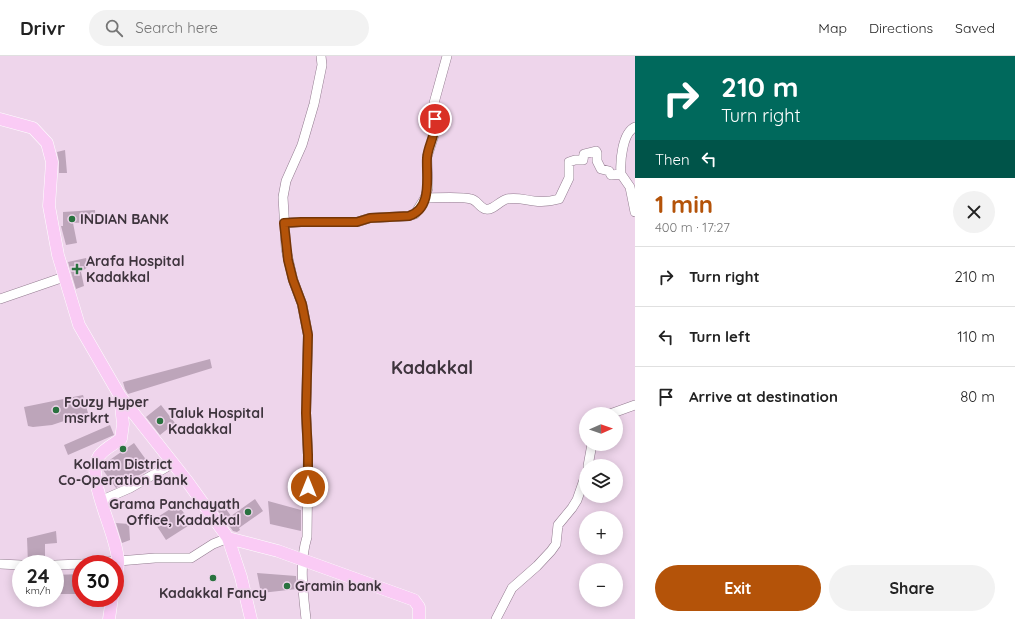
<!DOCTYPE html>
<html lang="en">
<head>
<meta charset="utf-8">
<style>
  :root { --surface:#fff; --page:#f2f2f2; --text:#222; --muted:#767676; --line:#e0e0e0; --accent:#b45309 }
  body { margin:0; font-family:Quicksand,sans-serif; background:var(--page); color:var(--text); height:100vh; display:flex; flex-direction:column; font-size:15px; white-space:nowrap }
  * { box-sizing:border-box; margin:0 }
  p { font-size:13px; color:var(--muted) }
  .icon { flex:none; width:22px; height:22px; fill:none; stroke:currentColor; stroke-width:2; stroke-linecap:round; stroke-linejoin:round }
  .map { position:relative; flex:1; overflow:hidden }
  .panel { display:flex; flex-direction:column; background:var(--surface); width:380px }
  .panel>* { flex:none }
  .guide { background:#00695c; color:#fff; overflow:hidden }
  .needle { width:26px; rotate:88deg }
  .buttons { position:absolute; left:579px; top:351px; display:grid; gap:8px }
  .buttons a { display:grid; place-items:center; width:44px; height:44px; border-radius:50%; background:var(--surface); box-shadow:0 2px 10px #0003; font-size:20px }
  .speed { position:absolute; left:12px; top:499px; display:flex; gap:8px; font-size:20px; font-weight:700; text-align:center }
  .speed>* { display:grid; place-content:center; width:52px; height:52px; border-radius:50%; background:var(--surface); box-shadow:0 2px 10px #0003; line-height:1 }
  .speed small { font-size:10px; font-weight:400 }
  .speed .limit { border:6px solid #d22; background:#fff; color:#111 }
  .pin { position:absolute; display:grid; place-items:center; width:34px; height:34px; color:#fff; margin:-17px; border:2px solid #fff; border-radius:50%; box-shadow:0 1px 4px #0007 }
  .me { position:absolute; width:44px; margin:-22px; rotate:0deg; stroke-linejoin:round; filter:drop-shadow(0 0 3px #0008) }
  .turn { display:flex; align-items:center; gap:14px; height:84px; padding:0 20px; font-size:18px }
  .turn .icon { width:52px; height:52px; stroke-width:2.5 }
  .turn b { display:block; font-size:28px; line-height:34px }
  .then { display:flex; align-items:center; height:38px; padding:0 20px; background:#0003; gap:8px; font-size:15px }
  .round { display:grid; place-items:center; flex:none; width:42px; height:42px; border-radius:21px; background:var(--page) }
  .headline { display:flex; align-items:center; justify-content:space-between; height:68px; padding:0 20px }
  h1 { font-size:24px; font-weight:700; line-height:30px; color:var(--accent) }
  .cta { display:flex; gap:8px; margin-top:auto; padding:8px 20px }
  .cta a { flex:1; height:46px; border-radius:24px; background:var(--accent); color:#fff; font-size:16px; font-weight:700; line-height:46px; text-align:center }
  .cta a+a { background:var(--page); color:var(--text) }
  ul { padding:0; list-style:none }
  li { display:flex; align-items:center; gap:12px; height:60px; padding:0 20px; border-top:1px solid var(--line) }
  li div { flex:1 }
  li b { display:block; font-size:15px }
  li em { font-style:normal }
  header { display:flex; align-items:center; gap:24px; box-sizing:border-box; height:56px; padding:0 20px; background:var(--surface); border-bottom:1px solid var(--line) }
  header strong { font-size:19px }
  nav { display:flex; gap:22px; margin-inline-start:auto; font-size:14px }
  .search { width:280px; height:36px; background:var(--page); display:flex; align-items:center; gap:10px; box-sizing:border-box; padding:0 14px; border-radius:22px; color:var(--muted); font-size:15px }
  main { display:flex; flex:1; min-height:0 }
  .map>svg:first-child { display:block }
  .building { fill:#bda5ba }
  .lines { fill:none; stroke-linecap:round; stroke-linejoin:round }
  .minor-casing { stroke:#927b8f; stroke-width:10 }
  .major-casing { stroke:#fff; stroke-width:13 }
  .minor { stroke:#fff; stroke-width:9 }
  .major { stroke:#facbf5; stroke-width:12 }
  .route-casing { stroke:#753606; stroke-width:10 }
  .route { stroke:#b45309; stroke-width:7 }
  .poi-dot { fill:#29723f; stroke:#eed5eb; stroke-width:1.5 }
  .labels { text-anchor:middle; stroke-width:3.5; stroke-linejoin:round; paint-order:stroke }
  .poi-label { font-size:14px; font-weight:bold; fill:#3e343d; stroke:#eed5eb; text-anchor:start }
  .district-label { font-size:18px; font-weight:bold; fill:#3e343d; stroke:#eed5eb }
</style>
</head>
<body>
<header>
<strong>Drivr</strong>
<div class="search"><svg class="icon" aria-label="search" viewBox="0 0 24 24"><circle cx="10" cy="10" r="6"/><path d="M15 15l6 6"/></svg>Search here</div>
<nav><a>Map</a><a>Directions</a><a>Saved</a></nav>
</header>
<main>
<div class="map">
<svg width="635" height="563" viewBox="0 0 635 563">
  <rect width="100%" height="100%" fill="#eed5eb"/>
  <path class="building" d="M65 94 67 117H59V106L57 96Z
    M95 154 96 166 73 167 77 187 66 189 61 170H63V156Z
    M86 202 89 210 81 216 84 230 76 233 68 206Z
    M210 303 212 312 128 338 125 333 123 326Z
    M83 339 88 357 52 369 33 371 28 370 24 351Z
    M161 349 175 367 160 379 146 361Z
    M110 369 114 379 68 399 64 389Z
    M134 387 152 412 116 432 103 414 104 408Z
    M255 443 263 455 239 472 240 474 237 476 233 475 218 455 224 450 231 460Z
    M268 445 301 454V475L270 468Z
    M178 448 191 468 166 484 153 464Z
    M116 467 129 468 130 484 122 487Z
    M56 475 57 487 45 488V507L28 508 27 482Z
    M257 517 296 520 297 533 261 537Z
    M81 518V538H55V519Z"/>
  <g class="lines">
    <defs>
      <path id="minor" d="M621 118 630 131 635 156
        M425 142 428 132 427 101 436 73 434 47 447 0
        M284 167 301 166H357L370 162 409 160 415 158 425 142C434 142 462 140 471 143 477 144 479 151 485 153 493 155 499 145 507 143 517 141 525 144 534 145 542 146 552 145 559 143L569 122V106L575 104H583L584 98 596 95 597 97V105L601 113 609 115 611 119 621 118C620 106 622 77 635 71
        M0 243 64 221
        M610 358 635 349
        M588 410 592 388
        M100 445 130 432 172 408
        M0 508 21 509
        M82 508 155 502H191L213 488 228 482
        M55 509 81 508
        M306 563C303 536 299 507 307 481L308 399 306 357 308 279 302 248 293 224 286 193 283 141 286 125 302 89 314 48 322 9 321 0
        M496 563 512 532 537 510 551 495 556 488 558 469 572 452 577 444 586 418"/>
      <path id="major" d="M0 63 33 72 47 87 52 106 49 150 58 199 79 269 120 340 187 425 228 482 241 521 251 563
        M228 482 278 495 414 544 419 551V563
        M115 524C116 518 118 512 118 506 118 479 84 422 99 400 104 393 114 388 121 383L123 368 120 340
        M109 563 112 542"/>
    </defs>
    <use href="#minor" class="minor-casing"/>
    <use href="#major" class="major-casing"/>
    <use href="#minor" class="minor"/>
    <use href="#major" class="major"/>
  </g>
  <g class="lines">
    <defs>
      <path id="route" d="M308 431V399L306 357 308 279 302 248 293 224 288 204 284 167 301 166H357L370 162 409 160C433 152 426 121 427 102 428 89 436 80 435 63"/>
    </defs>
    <use href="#route" class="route-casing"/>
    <use href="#route" class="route"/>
  </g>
  <g class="poi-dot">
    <circle cx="72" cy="163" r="4"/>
    <path d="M75 207h4v4h4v4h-4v4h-4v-4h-4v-4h4z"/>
    <circle cx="56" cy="354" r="4"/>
    <circle cx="160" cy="365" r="4"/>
    <circle cx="123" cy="393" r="4"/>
    <circle cx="248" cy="456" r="4"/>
    <circle cx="213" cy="522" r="4"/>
    <circle cx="287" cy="530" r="4"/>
  </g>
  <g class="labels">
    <g class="poi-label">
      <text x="80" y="168">INDIAN BANK</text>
      <text x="86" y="210">Arafa Hospital<tspan x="86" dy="16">Kadakkal</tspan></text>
      <text x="64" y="351">Fouzy Hyper<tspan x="64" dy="16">msrkrt</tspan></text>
      <text x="168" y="362">Taluk Hospital<tspan x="168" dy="16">Kadakkal</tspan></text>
      <text x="123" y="413" text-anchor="middle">Kollam District<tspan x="123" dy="16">Co-Operation Bank</tspan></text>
      <text x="240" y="453" text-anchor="end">Grama Panchayath<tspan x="240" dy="16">Office, Kadakkal</tspan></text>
      <text x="295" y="535">Gramin bank</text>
      <text x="213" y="542" text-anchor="middle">Kadakkal Fancy</text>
    </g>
    <g class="district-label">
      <text x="432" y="318">Kadakkal</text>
    </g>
  </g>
</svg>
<div class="buttons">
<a><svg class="needle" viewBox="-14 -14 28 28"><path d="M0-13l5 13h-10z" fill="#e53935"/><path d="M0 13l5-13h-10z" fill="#767676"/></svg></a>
<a><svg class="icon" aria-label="layers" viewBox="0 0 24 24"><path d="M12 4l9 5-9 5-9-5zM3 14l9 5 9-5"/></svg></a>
<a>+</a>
<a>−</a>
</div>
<div class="speed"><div>24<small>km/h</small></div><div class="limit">30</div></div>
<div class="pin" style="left:435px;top:63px;background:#d93025"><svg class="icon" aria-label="arrive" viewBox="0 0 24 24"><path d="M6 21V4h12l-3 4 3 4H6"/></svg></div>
<svg class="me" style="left:308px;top:431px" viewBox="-20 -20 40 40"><circle r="17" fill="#b45309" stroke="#fff" stroke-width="3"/><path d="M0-11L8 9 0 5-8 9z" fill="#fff"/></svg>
</div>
<section class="panel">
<div class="guide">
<div class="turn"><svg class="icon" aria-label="right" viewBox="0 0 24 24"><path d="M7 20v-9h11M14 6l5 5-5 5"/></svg><div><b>210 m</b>Turn right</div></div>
<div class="then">Then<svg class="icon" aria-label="left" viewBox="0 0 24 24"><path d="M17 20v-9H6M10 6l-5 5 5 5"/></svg></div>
</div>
<div class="headline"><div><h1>1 min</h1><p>400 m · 17:27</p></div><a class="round"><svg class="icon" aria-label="close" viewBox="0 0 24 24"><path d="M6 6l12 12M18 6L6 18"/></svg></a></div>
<ul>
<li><svg class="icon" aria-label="right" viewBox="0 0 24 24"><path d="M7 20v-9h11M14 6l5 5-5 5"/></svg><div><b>Turn right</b></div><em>210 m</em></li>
<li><svg class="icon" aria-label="left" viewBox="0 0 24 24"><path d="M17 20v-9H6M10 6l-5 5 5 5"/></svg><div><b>Turn left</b></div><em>110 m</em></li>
<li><svg class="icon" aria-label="arrive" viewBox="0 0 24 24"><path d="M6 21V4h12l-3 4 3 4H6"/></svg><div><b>Arrive at destination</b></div><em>80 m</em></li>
</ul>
<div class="cta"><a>Exit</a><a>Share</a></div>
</section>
</main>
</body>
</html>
